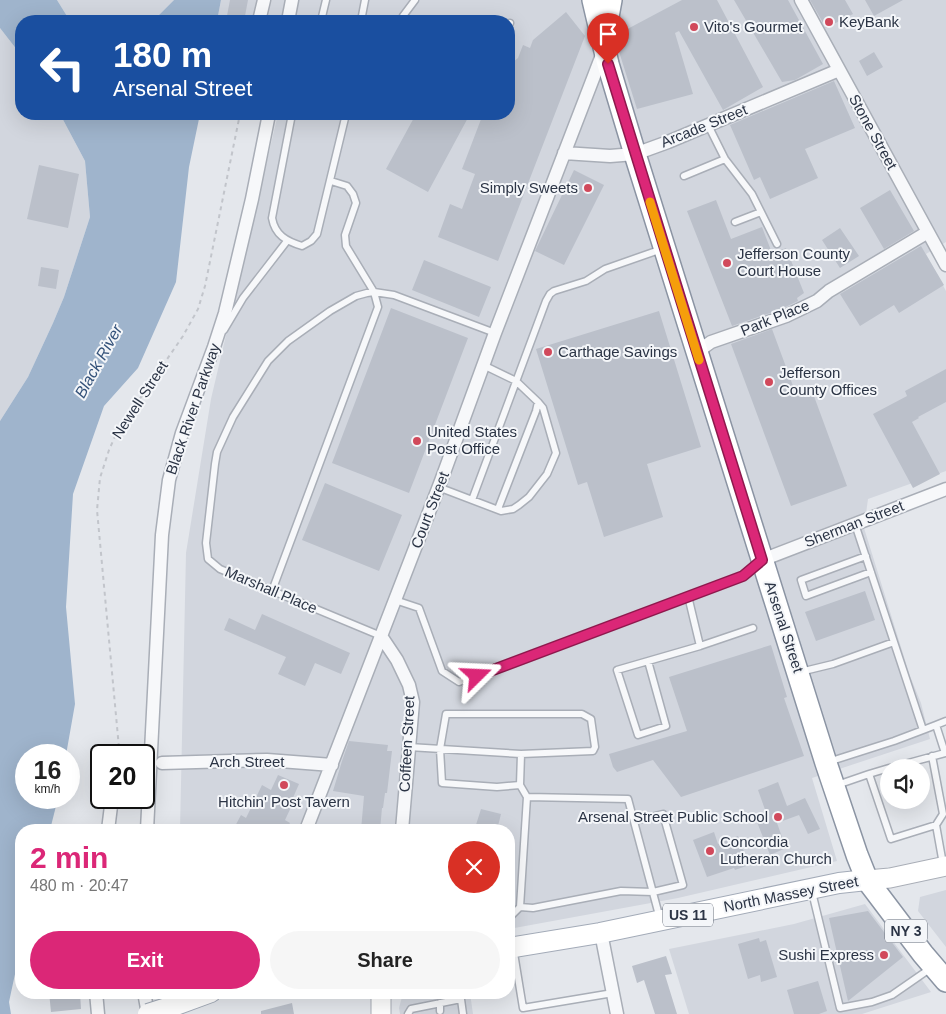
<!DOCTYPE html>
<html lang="en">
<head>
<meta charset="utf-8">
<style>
  :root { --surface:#fff; --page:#f6f6f6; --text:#222; --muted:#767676; --accent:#db2777 }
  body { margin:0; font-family:Helvetica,sans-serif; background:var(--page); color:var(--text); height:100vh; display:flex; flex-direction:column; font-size:19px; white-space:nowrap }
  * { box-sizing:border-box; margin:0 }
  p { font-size:16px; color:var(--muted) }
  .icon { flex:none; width:28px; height:28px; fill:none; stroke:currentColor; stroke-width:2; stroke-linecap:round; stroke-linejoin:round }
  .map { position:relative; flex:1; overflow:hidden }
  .drawer { position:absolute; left:15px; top:824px; width:500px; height:175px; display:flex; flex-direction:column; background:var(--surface); border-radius:20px; box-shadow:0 5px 20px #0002 }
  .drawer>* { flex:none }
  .banner { position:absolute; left:15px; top:15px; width:500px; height:105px; border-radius:20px; box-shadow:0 5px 20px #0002; background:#1a4fa0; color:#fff; overflow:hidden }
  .controls { position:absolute; left:880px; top:759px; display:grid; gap:10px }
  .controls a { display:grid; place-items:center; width:50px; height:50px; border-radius:50%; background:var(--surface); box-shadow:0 5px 20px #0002; font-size:25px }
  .speed { position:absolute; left:15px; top:744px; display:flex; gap:10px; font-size:25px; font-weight:700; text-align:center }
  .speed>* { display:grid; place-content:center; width:65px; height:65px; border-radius:50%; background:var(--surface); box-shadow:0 5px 20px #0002; line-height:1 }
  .speed small { font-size:12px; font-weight:400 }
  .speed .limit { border:2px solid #111; border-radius:8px; background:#fff; color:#111 }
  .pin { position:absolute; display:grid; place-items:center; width:42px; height:42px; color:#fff; margin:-51px -21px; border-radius:50% 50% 50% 0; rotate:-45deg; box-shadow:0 0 5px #0007 }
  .pin .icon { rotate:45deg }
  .me { position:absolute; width:55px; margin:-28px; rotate:69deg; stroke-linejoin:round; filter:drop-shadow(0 0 4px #0008) }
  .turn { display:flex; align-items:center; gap:18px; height:105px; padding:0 15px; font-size:22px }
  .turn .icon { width:65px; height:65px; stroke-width:2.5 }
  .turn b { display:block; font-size:35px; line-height:42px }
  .round { display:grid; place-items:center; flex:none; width:52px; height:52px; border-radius:26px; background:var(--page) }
  .overview { display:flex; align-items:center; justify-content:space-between; height:85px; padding:0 15px }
  h1 { font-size:30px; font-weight:600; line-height:38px; color:var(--accent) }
  .primary-button { display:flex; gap:10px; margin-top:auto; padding:10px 15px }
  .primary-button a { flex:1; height:58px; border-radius:30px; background:var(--accent); color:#fff; font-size:20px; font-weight:600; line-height:58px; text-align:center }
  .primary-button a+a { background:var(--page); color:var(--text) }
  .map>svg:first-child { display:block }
  .built { fill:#d2d6de }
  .water { fill:#9fb4cc }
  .building { fill:#bbc0ca }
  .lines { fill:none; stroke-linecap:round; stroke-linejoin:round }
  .service-casing { stroke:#a9aeb7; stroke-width:9 }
  .minor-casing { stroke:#a9aeb7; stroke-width:15 }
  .secondary-casing { stroke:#a9aeb7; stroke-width:21 }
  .primary-casing { stroke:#a3abb8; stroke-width:22 }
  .trunk-casing { stroke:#8b94a3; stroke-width:24 }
  .path { stroke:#c2c5cb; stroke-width:2; stroke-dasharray:4 4; stroke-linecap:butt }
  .service { stroke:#f7f8fa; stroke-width:6 }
  .minor { stroke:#f7f8fa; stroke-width:12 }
  .secondary { stroke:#fff; stroke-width:19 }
  .primary { stroke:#fff; stroke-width:20 }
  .trunk { stroke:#fff; stroke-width:21 }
  .primary-bridge-casing { stroke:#a3abb8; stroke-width:22; stroke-linecap:butt }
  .primary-bridge { stroke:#fff; stroke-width:20 }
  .route-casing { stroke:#8e194d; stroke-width:12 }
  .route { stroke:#db2777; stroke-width:9 }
  .slow { stroke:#f59e0b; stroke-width:9 }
  .poi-dot { fill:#d1495b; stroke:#f4f6f9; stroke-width:2 }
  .labels { text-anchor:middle; stroke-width:4; stroke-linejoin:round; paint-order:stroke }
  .shield { fill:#f4f6f9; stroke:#676e7b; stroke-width:1 }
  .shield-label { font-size:14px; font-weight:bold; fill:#2b3445 }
  .poi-label { font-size:15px; fill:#2b3445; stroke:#f4f6f9; text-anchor:start }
  .street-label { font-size:15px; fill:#2b3445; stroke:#f4f6f9 }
  .water-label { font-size:16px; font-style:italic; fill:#34527a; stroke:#f4f6f9 }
</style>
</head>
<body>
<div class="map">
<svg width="946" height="1014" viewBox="0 0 946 1014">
  <rect width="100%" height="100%" fill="#e4e7ec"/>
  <path class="built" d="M57 0H174L158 16 156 21H70Z
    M221 0H946V242L926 254 946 291V471L868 499 864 528 910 676 921 703 930 739 812 778 837 861 678 898 509 929V830H180L186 553 211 399 278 114H509V21H217Z
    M0 28 21 55V114H60L85 161 90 217 64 297 53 323 28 377 0 421Z
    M946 890V947L918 911 920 897Z
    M865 904 931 992 862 1014H689L669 949 794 924Z
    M403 993H470L473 1014H400L399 1008Z"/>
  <path class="water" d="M0 0H57L70 21H21V55L0 28Z
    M174 0H221L217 21H156L158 16Z
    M60 114H200L189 167 176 282 138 368 104 406 73 494 66 607 75 704 66 755H26V798H58L50 830H21V946L9 1002 11 1014H0V421L28 377 53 323 64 297 90 217 85 161Z"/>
  <path class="building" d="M230 0H248L244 21H226Z
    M682 0H717L763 87 723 110 679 31 675 33 693 94 637 109 616 42 615 40 618 34Z
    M734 0H788L823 64 795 80 782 82Z
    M810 0H845L853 14 826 28Z
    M865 0H903L874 16Z
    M566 12 585 36 498 261 438 237 450 204 462 209 475 174 462 169 483 114H509V70L513 62 518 58 523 45 530 48 533 40Z
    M874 52 883 67 867 76 859 61Z
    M834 81 855 128 805 149 818 178 770 199 760 177 754 180 730 125Z
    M416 114H470L428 192 386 169Z
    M39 165 79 174 68 228 27 219Z
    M574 170 604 185 564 265 535 251Z
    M890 190 914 231 884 249 860 208Z
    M716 200 731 239 762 227 772 253 786 248 804 293 797 298 798 301 779 310 732 326 687 211Z
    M840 228 859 256 840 268 822 240Z
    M921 246 944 285 899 313 894 305 860 326 840 294Z
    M424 260 491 287 479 317 412 290Z
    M41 267 59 270 56 289 38 286Z
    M391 308 468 338 409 493 332 463Z
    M659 311 701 447 647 464 663 517 604 537 587 482 578 485 536 349Z
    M772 329 796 394 811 388 847 486 791 506 731 344Z
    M946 369V402L918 417 919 418 912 422 940 474 913 488 873 414 907 396 905 391Z
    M325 483 402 515 379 571 302 540Z
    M865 591 875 620 816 641 805 612Z
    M262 614 350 653 341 674 315 663 305 686 278 674 286 657 224 630 229 618 255 630Z
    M771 645 787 697 784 698 804 756 681 797 653 760 617 772 613 767 609 754 687 731 669 677Z
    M349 741 388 745 387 751H392L387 793H385L383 808H382L380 830H361L364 796 333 791 342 761Z
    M278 775 299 784 292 800 294 801 285 820 290 823 286 830H233L241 815 246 818 262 785 271 790Z
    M778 782 787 806 805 798 820 829 808 834 799 815 777 823 786 848 770 855 757 822 768 818 758 790Z
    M481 809 501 814 497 830H482L475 828Z
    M714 832 718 844 738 836 749 865 735 870 734 868 707 877 693 840Z
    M868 911 903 957 848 1001 829 918Z
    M759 938 760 942 766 940 777 977 761 982 760 975 748 979 738 944Z
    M666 956 672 974 665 975 677 1014H655L644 980 637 983 632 966Z
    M818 981 827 1011 819 1014H794L787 990Z
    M49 992 80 993 81 1009 51 1012Z
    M292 1003 294 1014H261V1011Z"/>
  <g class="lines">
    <defs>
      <path id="service" d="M321 21 326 0
        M361 21 365 0
        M402 21 403 16 415 0
        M509 25 510 23
        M292 114 272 218C275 235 286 241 302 246L311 241 317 234 346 114
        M725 159 752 194 761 212 735 222
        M684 176 725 159 708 125
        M761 212 777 244
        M224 330 243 298 287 241
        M438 487 501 511 513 509 519 505 529 497 547 474 556 453 543 408 538 402 516 381 483 365
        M472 500 546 301 550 294 554 291 586 281 605 269 662 249
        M498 509 536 411 538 402
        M866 556 801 580 806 596 871 572
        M272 591 378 307 374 292 346 246 345 235 356 203 353 194 347 186 331 181
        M395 600 419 608 442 671 459 682 743 576 758 563
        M381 636 220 569 208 559 206 543 215 464 217 452 233 417 268 361 288 341 330 311 356 296 367 293 374 292 394 295 495 333
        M700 646 753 628
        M648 661 666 726 638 735 617 670 700 646 688 596
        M800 672 833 664 894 642
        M936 725 946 721
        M409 747 521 754 520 785 527 797
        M932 756 943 814 936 825
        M828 762 894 741 923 730 855 524
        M889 768 869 774 891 839 936 825 943 864
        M890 768 945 753 936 725 923 730
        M520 785 497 787 442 783 440 749 446 714H582L591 719 595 747 593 751 521 754
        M837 785 869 774
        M812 892 840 1008 872 1002 892 995 931 968
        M520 907 533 908 621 891 653 892 683 885 663 814 634 821
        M509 919 512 915 520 907 527 797 628 799 660 919
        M509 938 513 947 523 1008 613 993
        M460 992 463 1014
        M440 1003V1011
        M408 1014 411 1009 461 999"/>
      <path id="minor" d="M801 0 946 265
        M259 21 264 0
        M288 21 292 0
        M564 153 610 156 635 154 668 142 839 70
        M697 352 711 342 786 316 817 301 829 291 928 232
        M762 560 946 489
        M381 636 397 660 409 685 413 702 402 830
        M162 763 267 760 332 765
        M108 830 112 798
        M147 830 162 535 169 480 182 433 214 347 225 313 252 199 269 114
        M306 830 441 481 495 333 604 50
        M600 933 603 943 617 1014
        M96 992 98 1014
        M144 992 148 1014"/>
      <path id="secondary" d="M867 880 890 878 946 866
        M381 992V1014"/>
      <path id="primary" d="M509 948 600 933 839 883 867 880
        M173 1006 211 992"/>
      <path id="trunk" d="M593 0 608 64 635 154 826 763 857 855 867 880 923 954 946 981
        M605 33 611 0"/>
    </defs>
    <use href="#service" class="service-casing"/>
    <use href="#minor" class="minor-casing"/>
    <use href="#secondary" class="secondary-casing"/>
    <use href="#primary" class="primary-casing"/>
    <use href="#trunk" class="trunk-casing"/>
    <path class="path" d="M118 755 119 748 97 510 100 478 109 450 117 432 183 336 198 309 205 286 240 114"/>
    <use href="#service" class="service"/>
    <use href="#minor" class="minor"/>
    <use href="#secondary" class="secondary"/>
    <use href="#primary" class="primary"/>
    <use href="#trunk" class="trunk"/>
    <defs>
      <path id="primary-bridge" d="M148 1014 173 1006"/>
    </defs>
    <use href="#primary-bridge" class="primary-bridge-casing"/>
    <use href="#primary-bridge" class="primary-bridge"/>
  </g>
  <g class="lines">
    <defs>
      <path id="route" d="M477 676 743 576 762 560 679 294 608 64"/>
    </defs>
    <use href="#route" class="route-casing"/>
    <use href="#route" class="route"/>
    <path class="slow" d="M650 202 699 360"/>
  </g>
  <g class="poi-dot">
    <circle cx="829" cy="22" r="5"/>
    <circle cx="694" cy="27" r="5"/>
    <circle cx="588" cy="188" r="5"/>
    <circle cx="727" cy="263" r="5"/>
    <circle cx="548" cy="352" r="5"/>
    <circle cx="769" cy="382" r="5"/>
    <circle cx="417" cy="441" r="5"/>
    <circle cx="284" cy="785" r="5"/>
    <circle cx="778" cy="817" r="5"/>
    <circle cx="710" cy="851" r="5"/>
    <circle cx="884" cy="955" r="5"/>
  </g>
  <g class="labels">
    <g class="shield">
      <rect x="663" y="903.5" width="50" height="23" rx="4"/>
      <rect x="885" y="919.5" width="42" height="23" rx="4"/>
    </g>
    <g class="shield-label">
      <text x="688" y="920">US 11</text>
      <text x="906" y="936">NY 3</text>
    </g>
    <g class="poi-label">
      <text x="839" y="27">KeyBank</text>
      <text x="704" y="32">Vito's Gourmet</text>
      <text x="578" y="193" text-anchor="end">Simply Sweets</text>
      <text x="737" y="259">Jefferson County<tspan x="737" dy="17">Court House</tspan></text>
      <text x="558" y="357">Carthage Savings</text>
      <text x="779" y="378">Jefferson<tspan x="779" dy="17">County Offices</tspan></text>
      <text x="427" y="437">United States<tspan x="427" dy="17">Post Office</tspan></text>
      <text x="284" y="807" text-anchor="middle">Hitchin' Post Tavern</text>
      <text x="768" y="822" text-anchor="end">Arsenal Street Public School</text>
      <text x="720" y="847">Concordia<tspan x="720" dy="17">Lutheran Church</tspan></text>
      <text x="874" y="960" text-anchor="end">Sushi Express</text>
    </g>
    <g class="street-label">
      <text transform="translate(704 126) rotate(-22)" y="5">Arcade Street</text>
      <text transform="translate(873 132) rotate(61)" y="5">Stone Street</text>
      <text transform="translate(775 318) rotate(-22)" y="5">Park Place</text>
      <text transform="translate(140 400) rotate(-57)" y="5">Newell Street</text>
      <text transform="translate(193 409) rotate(-71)" y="5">Black River Parkway</text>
      <text transform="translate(430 510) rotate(-69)" y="5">Court Street</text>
      <text transform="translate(854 524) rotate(-21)" y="5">Sherman Street</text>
      <text transform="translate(271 590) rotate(23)" y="5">Marshall Place</text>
      <text transform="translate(784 627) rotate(72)" y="5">Arsenal Street</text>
      <text transform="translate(407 744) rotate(-87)" y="5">Coffeen Street</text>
      <text x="247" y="767">Arch Street</text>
      <text transform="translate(791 894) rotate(-11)" y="5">North Massey Street</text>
    </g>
    <g class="water-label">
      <text transform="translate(98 361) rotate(-61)" y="6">Black River</text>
    </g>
  </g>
</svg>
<div class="controls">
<a><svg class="icon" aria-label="sound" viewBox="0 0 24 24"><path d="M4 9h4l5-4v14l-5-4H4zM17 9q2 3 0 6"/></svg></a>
</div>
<div class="speed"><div>16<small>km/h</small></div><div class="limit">20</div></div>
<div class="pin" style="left:608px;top:64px;background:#d93025"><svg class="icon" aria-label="arrive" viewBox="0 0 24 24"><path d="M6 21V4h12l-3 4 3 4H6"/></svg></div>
<svg class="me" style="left:477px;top:676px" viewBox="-20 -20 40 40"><path d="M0-17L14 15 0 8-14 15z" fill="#db2777" stroke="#fff" stroke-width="4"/></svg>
<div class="banner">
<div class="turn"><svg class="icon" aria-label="left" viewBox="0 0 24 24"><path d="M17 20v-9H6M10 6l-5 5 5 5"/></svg><div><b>180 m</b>Arsenal Street</div></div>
</div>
<section class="drawer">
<div class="overview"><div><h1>2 min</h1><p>480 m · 20:47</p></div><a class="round" style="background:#d93025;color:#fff"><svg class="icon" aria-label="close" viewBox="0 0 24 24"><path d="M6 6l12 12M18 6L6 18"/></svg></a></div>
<div class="primary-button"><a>Exit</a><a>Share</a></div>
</section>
</div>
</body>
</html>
